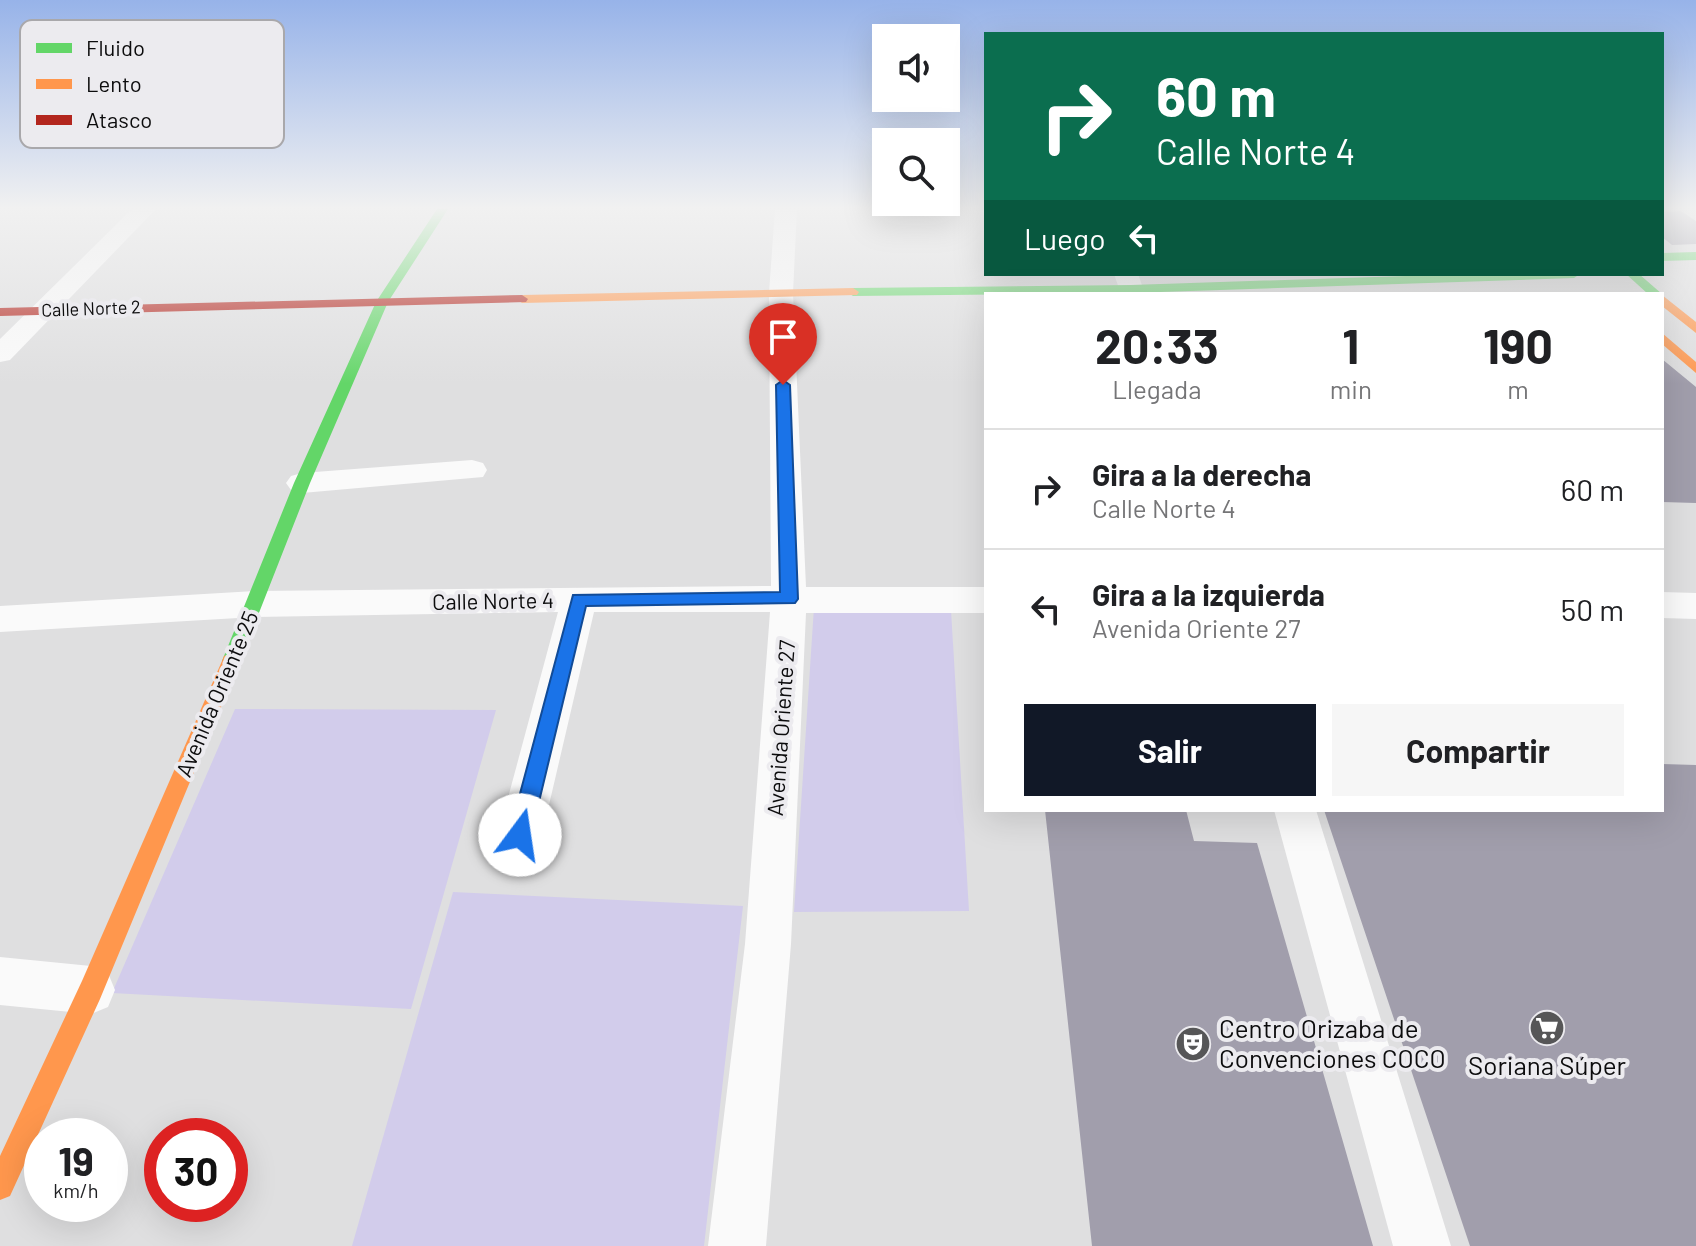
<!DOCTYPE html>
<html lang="es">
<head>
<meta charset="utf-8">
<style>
  :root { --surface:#fff; --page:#f6f6f6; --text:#202124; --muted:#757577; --line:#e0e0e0; --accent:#111827 }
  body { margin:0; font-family:Barlow,sans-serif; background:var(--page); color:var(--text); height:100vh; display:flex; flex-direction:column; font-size:30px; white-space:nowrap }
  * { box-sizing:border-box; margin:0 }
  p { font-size:26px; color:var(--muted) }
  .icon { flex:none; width:44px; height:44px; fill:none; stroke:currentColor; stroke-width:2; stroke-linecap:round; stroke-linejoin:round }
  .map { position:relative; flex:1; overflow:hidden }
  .panel { position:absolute; left:984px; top:292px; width:680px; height:520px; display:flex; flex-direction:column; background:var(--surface); border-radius:0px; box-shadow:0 8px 32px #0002 }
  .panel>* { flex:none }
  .hud { position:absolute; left:984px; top:32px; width:680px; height:244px; border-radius:0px; box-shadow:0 8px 32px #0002; background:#0b6e4f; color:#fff; overflow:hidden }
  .tools { position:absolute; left:872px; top:24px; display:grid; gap:16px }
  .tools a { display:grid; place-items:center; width:88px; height:88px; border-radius:0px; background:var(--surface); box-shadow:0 8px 32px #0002; font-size:40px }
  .speed { position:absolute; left:24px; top:1118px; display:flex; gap:16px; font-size:40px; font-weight:700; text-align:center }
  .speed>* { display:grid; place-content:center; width:104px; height:104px; border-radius:50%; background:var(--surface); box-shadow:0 8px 32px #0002; line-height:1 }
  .speed small { font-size:20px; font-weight:400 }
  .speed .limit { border:12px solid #d22; background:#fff; color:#111 }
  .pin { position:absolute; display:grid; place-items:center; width:68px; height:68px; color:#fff; margin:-82px -34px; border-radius:50% 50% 50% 0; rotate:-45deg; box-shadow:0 0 8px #0007 }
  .pin .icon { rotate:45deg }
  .me { position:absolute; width:88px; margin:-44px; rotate:14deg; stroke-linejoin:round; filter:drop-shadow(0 0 6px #0008) }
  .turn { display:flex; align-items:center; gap:28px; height:168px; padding:0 40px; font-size:36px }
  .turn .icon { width:104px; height:104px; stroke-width:2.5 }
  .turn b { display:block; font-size:56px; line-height:68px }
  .then { display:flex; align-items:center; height:76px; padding:0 40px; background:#0003; gap:16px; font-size:30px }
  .eta { display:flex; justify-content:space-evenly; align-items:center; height:136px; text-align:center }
  .eta b { font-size:48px; font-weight:700; line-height:56px }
  .button { display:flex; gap:16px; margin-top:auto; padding:16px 40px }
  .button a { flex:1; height:92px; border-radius:0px; background:var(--accent); color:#fff; font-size:32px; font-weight:700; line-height:92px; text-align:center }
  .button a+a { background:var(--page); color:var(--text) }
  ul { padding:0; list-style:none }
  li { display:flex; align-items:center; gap:24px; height:120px; padding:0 40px; border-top:2px solid var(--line) }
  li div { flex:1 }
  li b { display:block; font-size:30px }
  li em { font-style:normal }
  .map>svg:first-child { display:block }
  .green { fill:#d2cceb }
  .building { fill:#a19eac }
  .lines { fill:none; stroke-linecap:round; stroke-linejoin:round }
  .street { fill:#fafafa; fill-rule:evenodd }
  .fast { fill:#63d668; fill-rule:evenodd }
  .slow { fill:#ff974d; fill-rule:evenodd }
  .jam { fill:#b3261e; fill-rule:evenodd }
  .route { fill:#1a73e8; stroke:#114b97; stroke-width:2 }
  .labels { text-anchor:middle; stroke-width:8; stroke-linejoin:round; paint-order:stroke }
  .far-street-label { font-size:18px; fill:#0c0c0d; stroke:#ecebef }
  .street-label { font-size:22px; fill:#0c0c0d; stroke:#ecebef }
  .near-poi-label { font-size:26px; fill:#0c0c0d; stroke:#ecebef; text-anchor:start }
  .key { fill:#ecebef; stroke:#a9a8ab; stroke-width:2 }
  .key-label { font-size:22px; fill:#0c0c0d }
</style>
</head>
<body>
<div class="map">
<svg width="1696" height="1246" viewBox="0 0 1696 1246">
  <rect width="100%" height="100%" fill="#dfdfe0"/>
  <path class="green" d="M814 607 951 610 969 911 794 912Z
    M235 709 496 710 411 1009 112 993Z
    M453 892 743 906 704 1246H352Z"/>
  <path class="building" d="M1681 211 1696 221V244L1672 245 1662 237V212Z
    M1662 359 1696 387V503L1662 502Z
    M1662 764 1696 765V1246H1470L1324 810H1662Z
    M1045 810H1186L1194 841 1257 843 1373 1246H1092Z"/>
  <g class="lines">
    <path class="street" d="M132 209H156L10 360 0 362V339Z
      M775 209H797L793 293 806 587H986V613H806L791 944 766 1246H708L745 944 770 612H594L542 835 535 849 520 855 505 849 498 835 558 612 255 617 0 632V606L255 591 771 586 769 293Z
      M1114 274H1138L1145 294H1121Z
      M472 460 483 463 487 470 483 477 302 493 291 490 286 483 291 476 302 473Z
      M1662 592 1696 593V619L1662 618Z
      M1274 810H1316L1451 1246H1393Z
      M0 957 91 966 108 973 115 990 108 1007 91 1014 0 1005Z"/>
    <path class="fast" d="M437 209H448L388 302 310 483 240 661 238 666H224L222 661 294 483 376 302Z
      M1696 252V260L1662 261V253Z
      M1466 274H1580L1574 278 1131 293 853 296 847 292 853 288 1131 285Z
      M1626 274H1639L1662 294H1648Z"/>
    <path class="slow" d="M853 288 859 292 857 295 522 303 516 299 522 295Z
      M1662 295 1696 322V333L1662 306Z
      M1662 333 1696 362V373L1662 344Z
      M231 654 238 656 240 661 100 999 10 1196 0 1200V1156L82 981 222 661 224 656Z"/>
    <path class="jam" d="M522 295 528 299 526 302 0 316V308Z"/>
  </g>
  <linearGradient id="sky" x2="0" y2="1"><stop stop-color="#97b3e9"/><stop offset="0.54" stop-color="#f1f1f1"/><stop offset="1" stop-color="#f1f1f1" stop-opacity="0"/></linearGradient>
  <rect width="1696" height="384" fill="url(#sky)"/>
  <path class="route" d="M783 380 790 385 798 599 795 603 586 606 531 835 527 842 520 844 512 842 509 835 573 595 780 592 776 385Z"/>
  <defs>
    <symbol id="supermarket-disc" viewBox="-11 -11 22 22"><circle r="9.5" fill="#565657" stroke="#ecebef"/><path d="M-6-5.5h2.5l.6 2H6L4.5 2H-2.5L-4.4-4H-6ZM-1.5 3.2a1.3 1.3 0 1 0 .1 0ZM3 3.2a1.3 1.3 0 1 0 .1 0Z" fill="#fff"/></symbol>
    <symbol id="theatre-disc" viewBox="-11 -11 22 22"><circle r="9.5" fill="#565657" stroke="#ecebef"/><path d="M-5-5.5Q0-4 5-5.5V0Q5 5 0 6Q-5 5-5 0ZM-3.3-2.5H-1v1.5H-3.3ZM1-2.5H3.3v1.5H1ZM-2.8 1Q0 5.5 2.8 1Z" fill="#fff"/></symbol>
  </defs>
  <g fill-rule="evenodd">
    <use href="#supermarket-disc" x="1527" y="1008" width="40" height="40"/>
    <use href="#theatre-disc" x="1173" y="1024" width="40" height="40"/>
  </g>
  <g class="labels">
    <g class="far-street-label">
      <text transform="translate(91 309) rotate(-2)" y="6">Calle Norte 2</text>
    </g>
    <g class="street-label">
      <text transform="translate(493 601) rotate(-1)" y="8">Calle Norte 4</text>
      <text transform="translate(217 694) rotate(-67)" y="8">Avenida Oriente 25</text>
      <text transform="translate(781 728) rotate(-86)" y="8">Avenida Oriente 27</text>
    </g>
    <g class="near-poi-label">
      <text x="1219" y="1038">Centro Orizaba de<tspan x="1219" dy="30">Convenciones COCO</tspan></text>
      <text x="1547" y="1075" text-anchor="middle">Soriana Súper</text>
    </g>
  </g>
  <rect x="20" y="20" width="264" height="128" rx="12" class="key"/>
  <rect x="36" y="43" width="36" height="10" fill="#63d668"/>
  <rect x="36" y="79" width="36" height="10" fill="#ff974d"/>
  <rect x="36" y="115" width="36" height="10" fill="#b3261e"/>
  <g class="key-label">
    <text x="86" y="56">Fluido</text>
    <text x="86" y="92">Lento</text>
    <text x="86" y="128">Atasco</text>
  </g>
</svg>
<div class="tools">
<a><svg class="icon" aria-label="sound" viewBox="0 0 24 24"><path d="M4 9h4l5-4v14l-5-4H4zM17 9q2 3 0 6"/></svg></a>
<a><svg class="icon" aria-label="search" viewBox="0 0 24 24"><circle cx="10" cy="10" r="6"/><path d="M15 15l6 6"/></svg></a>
</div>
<div class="speed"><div>19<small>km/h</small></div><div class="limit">30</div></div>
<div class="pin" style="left:783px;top:385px;background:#d93025"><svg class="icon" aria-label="arrive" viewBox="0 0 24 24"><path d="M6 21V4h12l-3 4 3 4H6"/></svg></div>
<svg class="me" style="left:520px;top:835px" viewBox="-20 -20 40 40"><circle r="19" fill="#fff"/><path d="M0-13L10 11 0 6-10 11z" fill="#1a73e8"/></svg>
<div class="hud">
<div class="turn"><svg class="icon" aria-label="right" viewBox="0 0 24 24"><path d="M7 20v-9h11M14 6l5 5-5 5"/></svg><div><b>60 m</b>Calle Norte 4</div></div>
<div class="then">Luego<svg class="icon" aria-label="left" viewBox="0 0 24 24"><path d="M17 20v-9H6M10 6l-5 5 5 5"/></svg></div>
</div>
<section class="panel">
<div class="eta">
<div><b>20:33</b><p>Llegada</p></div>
<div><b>1</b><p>min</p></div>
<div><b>190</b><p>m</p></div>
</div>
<ul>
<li><svg class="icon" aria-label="right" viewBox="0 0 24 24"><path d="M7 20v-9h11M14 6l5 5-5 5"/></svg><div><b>Gira a la derecha</b><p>Calle Norte 4</p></div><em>60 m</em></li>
<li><svg class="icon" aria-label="left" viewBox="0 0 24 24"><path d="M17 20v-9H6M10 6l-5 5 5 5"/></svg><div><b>Gira a la izquierda</b><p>Avenida Oriente 27</p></div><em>50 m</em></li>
</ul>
<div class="button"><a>Salir</a><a>Compartir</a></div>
</section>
</div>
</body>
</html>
